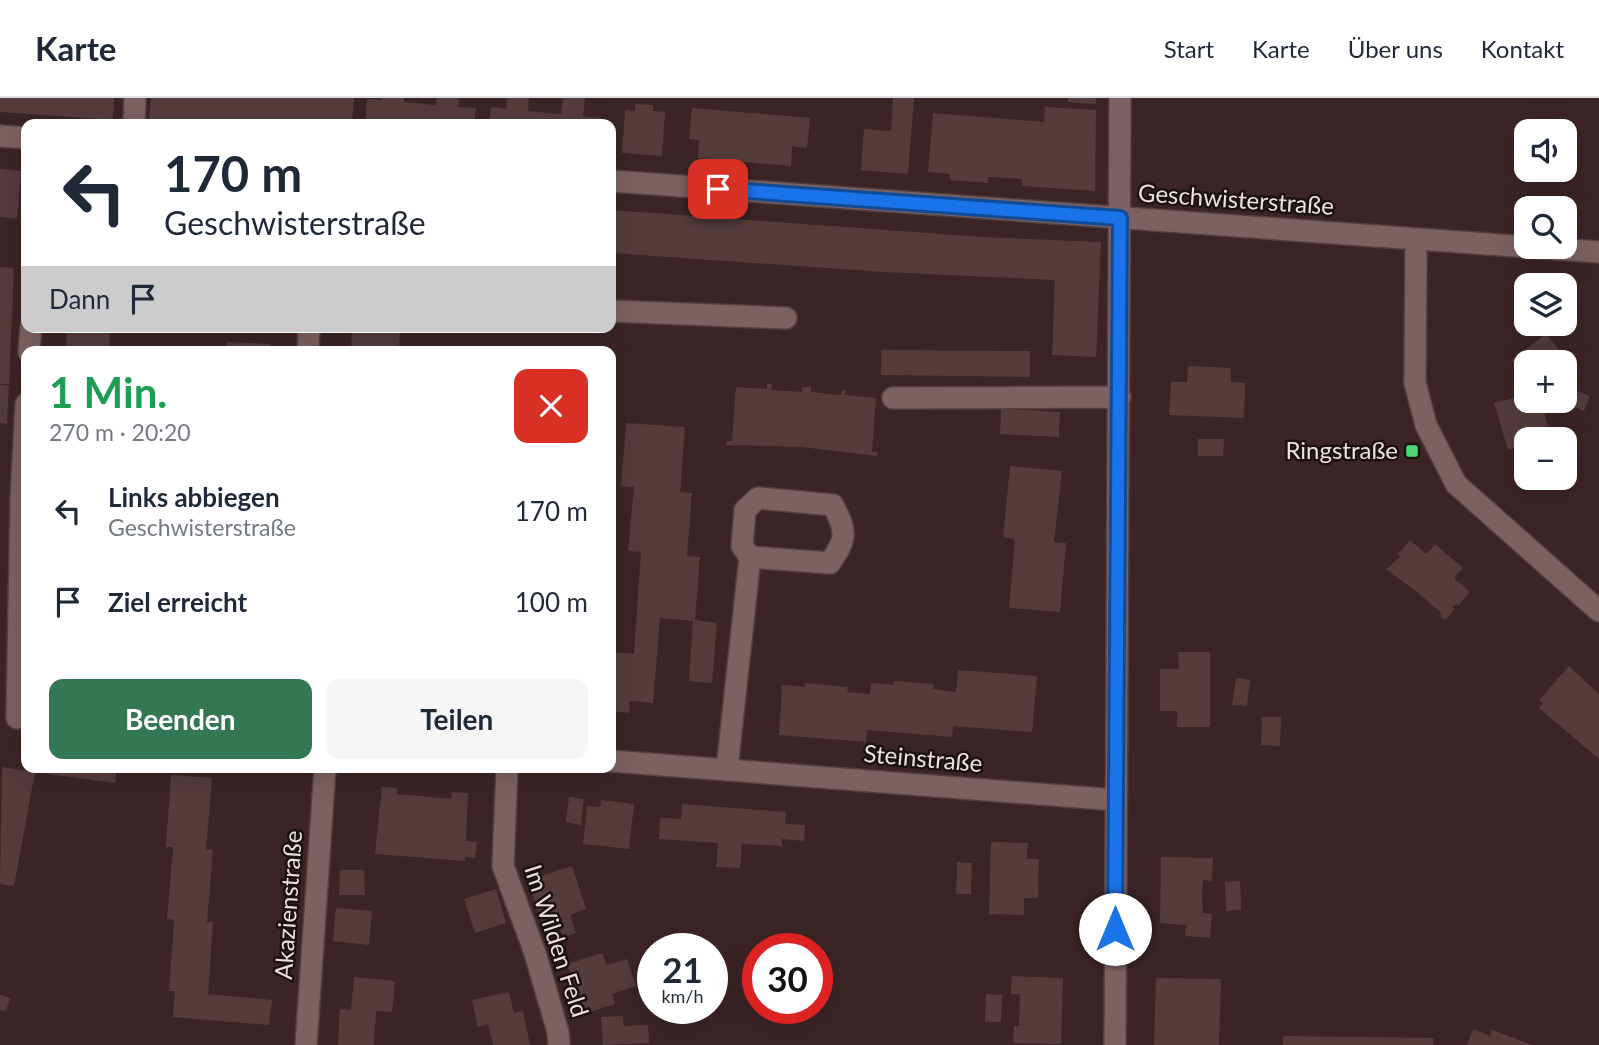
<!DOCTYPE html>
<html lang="de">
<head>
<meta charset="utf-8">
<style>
  :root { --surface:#fff; --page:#f6f6f7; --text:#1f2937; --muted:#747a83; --line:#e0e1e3; --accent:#347753 }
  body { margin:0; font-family:Lato,sans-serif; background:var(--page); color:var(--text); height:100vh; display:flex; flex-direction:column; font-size:26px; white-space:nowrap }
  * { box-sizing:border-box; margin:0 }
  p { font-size:23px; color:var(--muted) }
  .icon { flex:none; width:38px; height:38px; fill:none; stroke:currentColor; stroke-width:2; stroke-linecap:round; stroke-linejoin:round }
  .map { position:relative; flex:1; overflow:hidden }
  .sheet { position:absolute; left:21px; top:248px; width:595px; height:427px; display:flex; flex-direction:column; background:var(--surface); border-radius:14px; box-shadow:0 7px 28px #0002 }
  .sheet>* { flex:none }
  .banner { position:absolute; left:21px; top:21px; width:595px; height:214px; border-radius:14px; box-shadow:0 7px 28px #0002; background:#fff; color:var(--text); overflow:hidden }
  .tools { position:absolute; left:1514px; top:21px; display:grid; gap:14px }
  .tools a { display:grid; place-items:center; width:63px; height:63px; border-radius:14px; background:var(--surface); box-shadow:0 7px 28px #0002; font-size:35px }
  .speed { position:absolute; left:637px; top:835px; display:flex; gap:14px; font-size:35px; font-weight:700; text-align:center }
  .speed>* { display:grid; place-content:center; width:91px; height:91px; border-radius:50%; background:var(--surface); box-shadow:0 7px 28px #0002; line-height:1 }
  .speed small { font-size:18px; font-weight:400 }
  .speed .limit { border:10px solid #d22; background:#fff; color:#111 }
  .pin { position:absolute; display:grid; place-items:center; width:60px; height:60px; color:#fff; margin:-30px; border-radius:14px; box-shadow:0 4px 10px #0006 }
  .me { position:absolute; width:77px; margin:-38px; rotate:0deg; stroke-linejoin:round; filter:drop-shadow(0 0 5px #0008) }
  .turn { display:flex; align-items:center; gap:24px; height:147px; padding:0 28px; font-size:32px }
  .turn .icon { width:91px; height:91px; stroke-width:2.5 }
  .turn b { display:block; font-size:49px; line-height:60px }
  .then { display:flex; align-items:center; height:66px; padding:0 28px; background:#0003; gap:14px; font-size:26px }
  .round { display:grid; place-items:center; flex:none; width:74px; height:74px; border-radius:14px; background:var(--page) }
  .head { display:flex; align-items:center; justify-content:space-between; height:119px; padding:0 28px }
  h1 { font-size:42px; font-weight:700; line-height:52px; color:#1e9e55 }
  .cta { display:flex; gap:14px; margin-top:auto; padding:14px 28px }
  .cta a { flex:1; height:80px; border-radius:14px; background:var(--accent); color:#fff; font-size:28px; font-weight:700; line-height:80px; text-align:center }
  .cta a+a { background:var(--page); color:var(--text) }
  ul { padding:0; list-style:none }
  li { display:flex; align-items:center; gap:21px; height:91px; padding:0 28px }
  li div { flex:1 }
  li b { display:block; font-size:26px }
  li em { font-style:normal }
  header { display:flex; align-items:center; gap:42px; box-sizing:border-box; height:98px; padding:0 35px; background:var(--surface); border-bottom:2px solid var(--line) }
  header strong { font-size:33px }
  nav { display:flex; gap:38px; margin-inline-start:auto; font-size:24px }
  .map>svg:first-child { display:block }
  .building { fill:#543c3d }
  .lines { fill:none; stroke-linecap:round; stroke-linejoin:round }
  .minor-casing { stroke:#524040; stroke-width:24 }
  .minor { stroke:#7c6162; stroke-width:21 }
  .route-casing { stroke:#114b97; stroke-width:18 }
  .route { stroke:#1a73e8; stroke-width:12 }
  .poi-dot { fill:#4ed675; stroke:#1b1111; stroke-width:2.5 }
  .labels { text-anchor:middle; stroke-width:5; stroke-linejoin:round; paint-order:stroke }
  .street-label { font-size:24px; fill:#efe0e0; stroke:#1b1111 }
  .poi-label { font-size:24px; fill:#efe0e0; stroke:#1b1111; text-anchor:end }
</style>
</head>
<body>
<header>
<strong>Karte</strong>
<nav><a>Start</a><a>Karte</a><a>Über uns</a><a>Kontakt</a></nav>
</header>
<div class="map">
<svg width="1599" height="947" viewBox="0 0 1599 947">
  <rect width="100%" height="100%" fill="#3b2425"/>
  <path class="building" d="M0 0H114L113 22 0 14Z
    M151 0H354L352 26H213L149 22Z
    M383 0H404V4L436 7 437 0H459L458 9 476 10 474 26H365L367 1 382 2Z
    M507 0H529L528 13 561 16 563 0H585L583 18 601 20 600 26H489L491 9 506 11Z
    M893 0H914L908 76 861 72 864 31 891 33Z
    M1068 0H1096V6L1068 4Z
    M635 6 653 7V13L665 14 662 58 622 55 625 12 635 13Z
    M1045 9 1096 12 1095 93 1022 88V81L1007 80 988 79V85L950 82V76L928 74 933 15 1044 24Z
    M692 10 810 20 807 50 792 48 791 68 698 60 699 42 689 41Z
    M0 71 21 73 17 121 0 119Z
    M611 112 983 139 1101 144 1096 259 1052 257 1055 182 884 174 611 155Z
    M0 169 14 170 9 286H0Z
    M352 229 400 231 399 254H351Z
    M67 232 110 234 109 254H66Z
    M1546 236 1574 270 1564 277V264H1526V303H1541L1551 340 1526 341V347L1508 352 1494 305 1518 299 1524 282 1512 262Z
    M227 244 271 246V254H227Z
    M881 252 1030 253V279L881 277Z
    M1188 268 1231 270V284L1245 285 1244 320 1169 317 1171 284H1187Z
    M767 286H772L771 292 802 294V289H811V294L841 297 842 292H846L845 297 876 300 872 354H878L877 358 802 349 726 347 727 343H732L736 289 767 291Z
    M0 287 9 288 7 326 0 325Z
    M1575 292 1590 298 1584 313 1569 307Z
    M1001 311 1060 314 1059 339 1000 336Z
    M626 325 685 329 680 394 692 395 687 458 700 459 695 522 717 525 712 585 689 583 693 523 660 520 653 605 630 603 629 615 611 613V554L634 556 641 454 628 453 634 389 621 388Z
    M1198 341H1224L1223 358H1198Z
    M1010 368 1062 373 1054 444 1066 445 1060 514 1009 510 1015 441 1003 439Z
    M1410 442 1426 456 1435 446 1463 470 1454 480 1470 494 1458 508 1456 506 1453 509 1455 511 1445 522 1440 518 1442 516 1417 494 1386 471 1400 459 1398 456Z
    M1178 554H1210V629H1177V613H1160V571H1179Z
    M1569 568 1599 596V661L1539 610 1543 605 1539 602Z
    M958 572 1037 578 1032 634 953 628 952 639 867 632 866 644 779 637 782 587 805 589V585L848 589 847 594 870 596 871 585 893 587 894 583 934 586 933 591 956 594Z
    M1236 580 1250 582 1247 608 1232 607Z
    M1262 619H1281L1280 648 1261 647Z
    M2 669 35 674 14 788 0 786Z
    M48 670H117L115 685 47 676Z
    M171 677 212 680 206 751 213 752 207 824H213L208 896 272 902 269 927 173 919 175 893H169L174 822 167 821 173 749H166Z
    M382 689 397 690V696L451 701 452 694 468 695 466 743 477 744 475 760 465 759V763L375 756Z
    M569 699 584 701 581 727 566 724Z
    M601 702 634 706 629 751 583 746 587 708 600 709Z
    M682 706 786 714 785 726 805 727 804 743 782 741V748L742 746 740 770 716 769 718 745 659 741 660 720 681 721Z
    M991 744 1028 745 1027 761H1039L1038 800H1024V817L989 816Z
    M1161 759 1213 760 1212 783 1203 782 1202 800 1203 815 1212 816 1210 840 1185 838 1186 827 1160 825Z
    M957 764 972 765 971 796H956Z
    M572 768 586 811 570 817 576 835 563 839 557 821 542 826 531 791 537 789 534 780Z
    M340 772H364L365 797H339Z
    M1240 783 1241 812 1226 813 1225 784Z
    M496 791 506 825 475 835 464 801Z
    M336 810 372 813 369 847 333 843Z
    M602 855 607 867 627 861 636 888 612 896 615 906 583 916 567 866Z
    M1012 878 1063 880 1061 946 1013 945 1014 928H1019L1020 896H1011Z
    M354 879 395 883 392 914 376 913 374 947H338L340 911 351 912Z
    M1156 880 1221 881 1219 947H1154Z
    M509 894 514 915 523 913 530 947H493L488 926 478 929 472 902Z
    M986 896 1002 897 1001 924H985Z
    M0 897 10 900 6 913 0 912Z
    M623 918 624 928 648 927 649 945 603 947 601 919Z
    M1473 931 1490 938 1492 932 1533 947H1467Z
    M1283 938 1433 940V947H1283Z"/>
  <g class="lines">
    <defs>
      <path id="minor" d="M134 26 135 0
        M0 38 26 40
        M611 83 1599 154
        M1416 143 1415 285 1426 327 1456 386 1599 513
        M611 213 786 220
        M29 254 31 229
        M308 254 309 229
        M893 300 1120 299
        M17 620 21 402 26 306
        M611 663 1116 702
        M507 670 503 768 535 855 558 934 559 947
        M727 671 750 459 830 465C847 440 847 434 833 407L758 400 745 412 742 448 750 459
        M306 947 325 670
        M1115 947 1120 0"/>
    </defs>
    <use href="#minor" class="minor-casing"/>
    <use href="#minor" class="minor"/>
  </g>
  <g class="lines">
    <defs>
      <path id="route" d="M718 91 1120 120 1115 831"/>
    </defs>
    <use href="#route" class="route-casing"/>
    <use href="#route" class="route"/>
  </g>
  <rect class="poi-dot" x="1405" y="346" width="14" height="14" rx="3.5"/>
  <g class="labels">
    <g class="street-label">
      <text transform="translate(1236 102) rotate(4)" y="8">Geschwisterstraße</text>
      <text transform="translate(923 661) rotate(5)" y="8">Steinstraße</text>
      <text transform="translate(289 807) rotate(-86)" y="8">Akazienstraße</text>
      <text transform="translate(556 843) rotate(72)" y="8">Im Wilden Feld</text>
    </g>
    <g class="poi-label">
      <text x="1398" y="361">Ringstraße</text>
    </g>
  </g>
</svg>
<div class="tools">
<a><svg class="icon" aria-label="sound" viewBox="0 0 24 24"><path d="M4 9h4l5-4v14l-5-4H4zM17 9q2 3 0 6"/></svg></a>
<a><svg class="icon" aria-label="search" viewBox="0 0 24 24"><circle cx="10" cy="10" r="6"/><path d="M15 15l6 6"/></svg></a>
<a><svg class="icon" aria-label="layers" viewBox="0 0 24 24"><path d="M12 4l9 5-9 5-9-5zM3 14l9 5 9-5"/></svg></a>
<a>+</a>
<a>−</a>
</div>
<div class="speed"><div>21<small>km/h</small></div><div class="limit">30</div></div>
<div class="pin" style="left:718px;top:91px;background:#d93025"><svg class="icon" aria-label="arrive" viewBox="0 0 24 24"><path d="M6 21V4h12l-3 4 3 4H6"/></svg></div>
<svg class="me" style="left:1115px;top:831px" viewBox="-20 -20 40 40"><circle r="19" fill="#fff"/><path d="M0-13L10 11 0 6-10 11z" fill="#1a73e8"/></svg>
<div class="banner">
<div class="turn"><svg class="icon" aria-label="left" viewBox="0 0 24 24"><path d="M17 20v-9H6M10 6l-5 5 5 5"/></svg><div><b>170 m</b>Geschwisterstraße</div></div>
<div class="then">Dann<svg class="icon" aria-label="arrive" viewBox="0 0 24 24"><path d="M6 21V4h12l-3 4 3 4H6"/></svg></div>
</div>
<section class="sheet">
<div class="head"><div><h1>1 Min.</h1><p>270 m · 20:20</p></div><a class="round" style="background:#d93025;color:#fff"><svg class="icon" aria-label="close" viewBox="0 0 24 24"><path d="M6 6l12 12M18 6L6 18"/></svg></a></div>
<ul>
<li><svg class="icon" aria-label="left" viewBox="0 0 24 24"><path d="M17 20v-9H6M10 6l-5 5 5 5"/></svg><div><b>Links abbiegen</b><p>Geschwisterstraße</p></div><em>170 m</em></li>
<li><svg class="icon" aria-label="arrive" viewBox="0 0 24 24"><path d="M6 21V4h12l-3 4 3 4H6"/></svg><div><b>Ziel erreicht</b></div><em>100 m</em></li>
</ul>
<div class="cta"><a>Beenden</a><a>Teilen</a></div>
</section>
</div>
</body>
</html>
